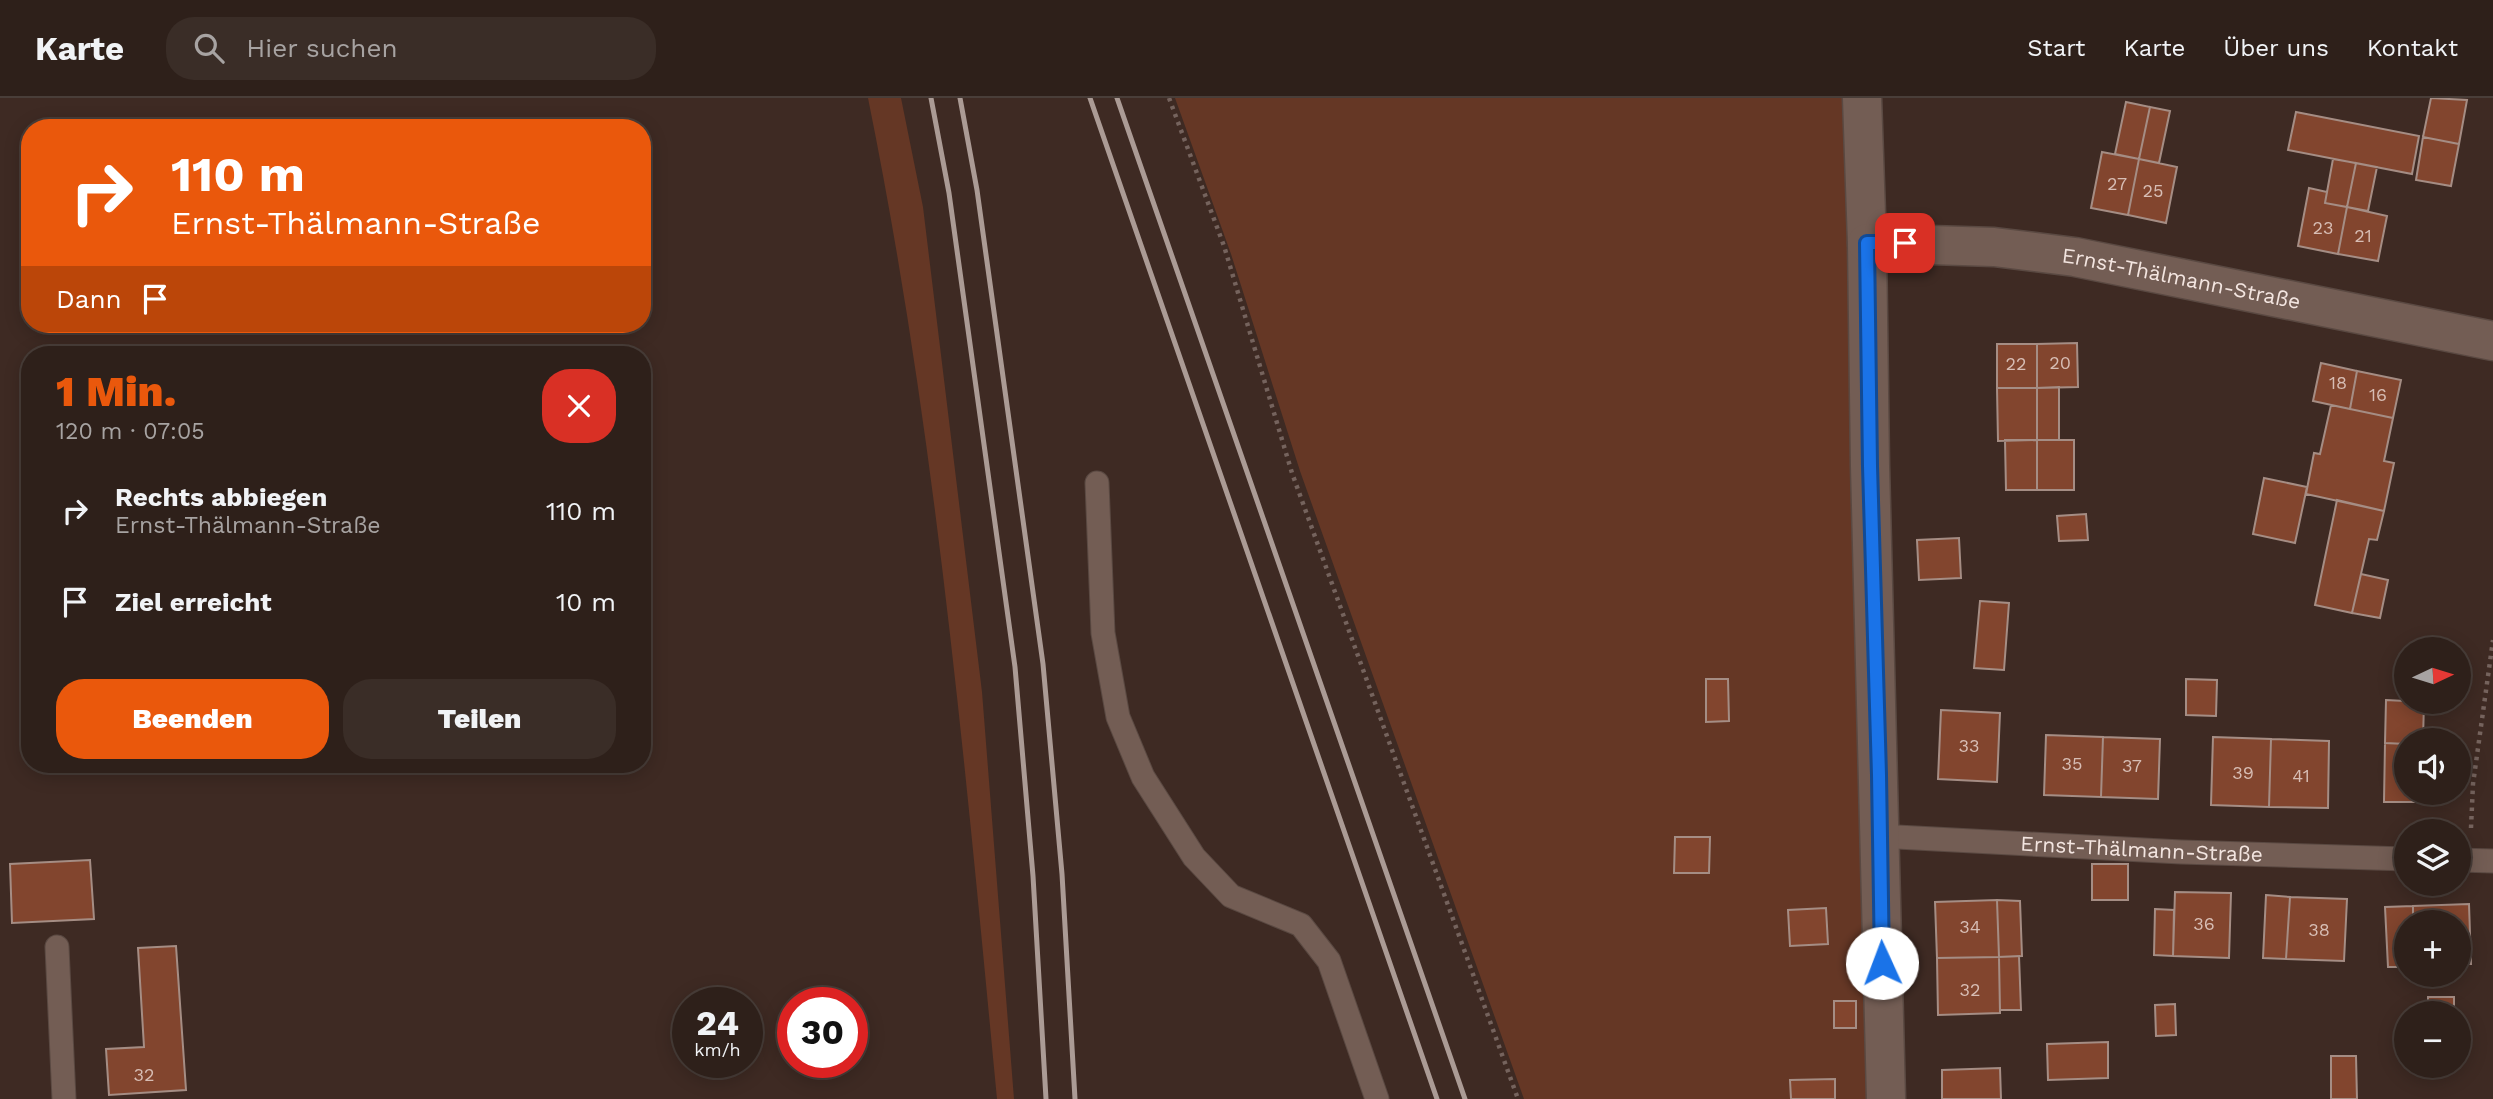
<!DOCTYPE html>
<html lang="de">
<head>
<meta charset="utf-8">
<style>
  :root { --surface:#2e201a; --page:#3a2d27; --text:#f1f3f6; --muted:#a7a3a2; --line:#493e39; --accent:#ea580c }
  body { margin:0; font-family:"Work Sans",sans-serif; background:var(--page); color:var(--text); height:100vh; display:flex; flex-direction:column; font-size:26px; white-space:nowrap }
  * { box-sizing:border-box; margin:0 }
  p { font-size:23px; color:var(--muted) }
  .icon { flex:none; width:38px; height:38px; fill:none; stroke:currentColor; stroke-width:2; stroke-linecap:round; stroke-linejoin:round }
  .map { position:relative; flex:1; overflow:hidden }
  .panel { position:absolute; left:21px; top:248px; width:630px; height:427px; display:flex; flex-direction:column; background:var(--surface); border-radius:28px; box-shadow:0 4px 18px #0003,0 0 0 2px var(--line) }
  .panel>* { flex:none }
  .banner { position:absolute; left:21px; top:21px; width:630px; height:214px; border-radius:28px; box-shadow:0 4px 18px #0003,0 0 0 2px var(--line); background:#ea580c; color:#fff; overflow:hidden }
  .needle { width:46px; rotate:86deg }
  .controls { position:absolute; left:2394px; top:539px; display:grid; gap:14px }
  .controls a { display:grid; place-items:center; width:77px; height:77px; border-radius:50%; background:var(--surface); box-shadow:0 4px 18px #0003,0 0 0 2px var(--line); font-size:35px }
  .speed { position:absolute; left:672px; top:889px; display:flex; gap:14px; font-size:35px; font-weight:700; text-align:center }
  .speed>* { display:grid; place-content:center; width:91px; height:91px; border-radius:50%; background:var(--surface); box-shadow:0 4px 18px #0003,0 0 0 2px var(--line); line-height:1 }
  .speed small { font-size:18px; font-weight:400 }
  .speed .limit { border:10px solid #d22; background:#fff; color:#111 }
  .pin { position:absolute; display:grid; place-items:center; width:60px; height:60px; color:#fff; margin:-30px; border-radius:14px; box-shadow:0 4px 10px #0006 }
  .me { position:absolute; width:77px; margin:-38px; rotate:358deg; stroke-linejoin:round; filter:drop-shadow(0 0 5px #0008) }
  .turn { display:flex; align-items:center; gap:24px; height:147px; padding:0 35px; font-size:32px }
  .turn .icon { width:91px; height:91px; stroke-width:2.5 }
  .turn b { display:block; font-size:49px; line-height:60px }
  .then { display:flex; align-items:center; height:66px; padding:0 35px; background:#0003; gap:14px; font-size:26px }
  .round { display:grid; place-items:center; flex:none; width:74px; height:74px; border-radius:28px; background:var(--page) }
  .headline { display:flex; align-items:center; justify-content:space-between; height:119px; padding:0 35px }
  h1 { font-size:42px; font-weight:800; line-height:52px; color:var(--accent) }
  .primary-button { display:flex; gap:14px; margin-top:auto; padding:14px 35px }
  .primary-button a { flex:1; height:80px; border-radius:28px; background:var(--accent); color:#fff; font-size:28px; font-weight:800; line-height:80px; text-align:center }
  .primary-button a+a { background:var(--page); color:var(--text) }
  ul { padding:0; list-style:none }
  li { display:flex; align-items:center; gap:21px; height:91px; padding:0 35px }
  li div { flex:1 }
  li b { display:block; font-size:26px }
  li em { font-style:normal }
  header { display:flex; align-items:center; gap:42px; box-sizing:border-box; height:98px; padding:0 35px; background:var(--surface); border-bottom:2px solid var(--line) }
  header strong { font-size:33px }
  nav { display:flex; gap:38px; margin-inline-start:auto; font-size:24px }
  .search { width:490px; height:63px; background:var(--page); display:flex; align-items:center; gap:18px; box-sizing:border-box; padding:0 24px; border-radius:28px; color:var(--muted); font-size:26px }
  .map>svg:first-child { display:block }
  .green { fill:#653725 }
  .building { fill:#82452e; stroke:#a58d84; stroke-width:2 }
  .lines { fill:none; stroke-linecap:round; stroke-linejoin:round }
  .lane-casing { stroke:#5a4942; stroke-width:25 }
  .street-casing { stroke:#5a4942; stroke-width:41 }
  .path { stroke:#75635d; stroke-width:4.5; stroke-dasharray:3.5 5; stroke-linecap:butt }
  .lane { stroke:#735d54; stroke-width:23 }
  .street { stroke:#735d54; stroke-width:38 }
  .rail { stroke:#ab9b95; stroke-width:5 }
  .route-casing { stroke:#114b97; stroke-width:18 }
  .route { stroke:#1a73e8; stroke-width:12 }
  .labels { text-anchor:middle; stroke-width:5; stroke-linejoin:round; paint-order:stroke }
  .number-label { font-size:18px; fill:#d7bdb4 }
  .street-label { font-size:21px; fill:#f3e5e0; stroke:#1e1512 }
</style>
</head>
<body>
<header>
<strong>Karte</strong>
<div class="search"><svg class="icon" aria-label="search" viewBox="0 0 24 24"><circle cx="10" cy="10" r="6"/><path d="M15 15l6 6"/></svg>Hier suchen</div>
<nav><a>Start</a><a>Karte</a><a>Über uns</a><a>Kontakt</a></nav>
</header>
<div class="map">
<svg width="2493" height="1001" viewBox="0 0 2493 1001">
  <rect width="100%" height="100%" fill="#3e2a23"/>
  <path class="green" d="M868 0H901L923 109 982 594 1014 1001H997C965 666 935 330 868 0Z
    M1175 0H1851L1873 1001H1524L1300 373 1231 156Z"/>
  <path class="building" d="M2431 0 2467 2 2459 46 2423 39Z
    M2126 4 2150 9 2139 61 2115 56Z
    M2150 9 2170 13 2159 65 2139 61Z
    M2296 14 2419 38 2412 76 2288 52Z
    M2423 39 2459 46 2451 88 2416 82Z
    M2102 54 2139 61 2128 117 2091 110Z
    M2139 61 2177 69 2166 125 2128 117Z
    M2333 61 2356 65 2347 109 2325 105Z
    M2356 65 2377 69 2368 113 2347 109Z
    M2309 90 2327 94 2325 105 2347 109 2338 156 2298 148Z
    M2347 109 2387 118 2378 163 2338 156Z
    M2077 245 2078 289 2037 290V246Z
    M1997 246H2037V290H1997Z
    M2321 265 2357 273 2350 311 2313 303Z
    M2357 273 2401 282 2393 320 2350 311Z
    M2059 289V342H2037V290Z
    M1997 290H2037V342L1998 343Z
    M2331 307 2393 320 2384 363 2394 365 2384 413 2306 396 2314 355 2320 356Z
    M2005 342H2037V392H2006Z
    M2037 342H2074V392H2037Z
    M2264 380 2307 389 2295 445 2253 436Z
    M2337 402 2384 413 2377 442 2369 441 2352 515 2315 507Z
    M2086 416 2088 442 2059 443 2057 418Z
    M1959 440 1961 480 1919 482 1917 442Z
    M2361 476 2388 482 2380 520 2352 515Z
    M1980 503 2009 505 2004 572 1974 570Z
    M1706 581H1728L1729 623 1706 624Z
    M2186 581 2217 582 2216 618 2186 617Z
    M2386 602 2424 604 2423 642H2406V646L2385 645Z
    M1941 612 2000 615 1997 684 1938 681Z
    M2046 637 2103 639 2101 699 2044 697Z
    M2103 639 2160 641 2158 701 2101 699Z
    M2213 639 2271 641 2269 709 2211 707Z
    M2271 641 2329 643 2328 710 2269 709Z
    M2385 645 2406 646V695H2442V704H2384Z
    M1675 739H1710L1709 775H1674Z
    M90 762 94 821 12 825 10 766Z
    M2092 766H2128V802H2092Z
    M2175 794 2231 795 2229 860 2173 858Z
    M2266 797 2290 799 2286 861 2263 860Z
    M2290 799 2347 801 2344 863 2286 861Z
    M1997 802 1999 859 1937 860 1935 804Z
    M1997 802 2020 803 2022 858 1999 859Z
    M2469 806 2471 866H2459V824H2413V808Z
    M2413 808V824H2406V869H2388L2385 809Z
    M1826 810 1828 846 1790 848 1788 812Z
    M2155 811 2174 812 2173 858 2154 857Z
    M176 848 186 992 109 997 106 951 144 949 138 850Z
    M2019 858 2021 912H2000L1999 859Z
    M1999 859 2000 915 1938 917 1937 860Z
    M2428 899H2454V915H2428Z
    M1834 903H1856V930H1834Z
    M2175 906 2176 937 2156 938 2155 907Z
    M2108 944V980L2048 982 2047 946Z
    M2331 958H2356L2357 1001H2331Z
    M2000 970 2001 1001H1942V972Z
    M1835 981V1001H1791L1790 982Z"/>
  <g class="lines">
    <defs>
      <g id="lane">
        <path d="M1097 385 1103 535 1118 619 1143 679 1194 759 1231 798 1301 827 1329 863 1377 1001"/>
        <path id="s1" d="M1878 738 2181 754 2406 761"/>
        <path d="M2459 762 2493 763"/>
        <path d="M57 849 64 1001"/>
      </g>
      <g id="street">
        <path d="M1862 0 1867 145 1870 368 1886 1001"/>
        <path id="s2" d="M1867 145 1994 149 2075 159 2493 243"/>
      </g>
    </defs>
    <use href="#lane" class="lane-casing"/>
    <use href="#street" class="street-casing"/>
    <path class="path" d="M1169 0 1224 148 1292 375 1518 1001
      M2471 730 2473 686 2493 542"/>
    <use href="#lane" class="lane"/>
    <use href="#street" class="street"/>
    <path class="rail" d="M931 0 949 95 1015 569 1033 778 1046 1001
      M960 0 977 92 1043 566 1062 776 1075 1001
      M1090 0 1437 1001
      M1117 0 1465 1001"/>
  </g>
  <g class="lines">
    <defs>
      <path id="route" d="M1882 865 1879 677 1870 368 1867 145H1905"/>
    </defs>
    <use href="#route" class="route-casing"/>
    <use href="#route" class="route"/>
  </g>
  <g class="labels">
    <g class="number-label">
      <text x="2117" y="92">27</text>
      <text x="2153" y="99">25</text>
      <text x="2323" y="136">23</text>
      <text x="2363" y="144">21</text>
      <text x="2060" y="271">20</text>
      <text x="2016" y="272">22</text>
      <text x="2338" y="291">18</text>
      <text x="2378" y="303">16</text>
      <text x="1969" y="654">33</text>
      <text x="2072" y="672">35</text>
      <text x="2132" y="674">37</text>
      <text x="2243" y="681">39</text>
      <text x="2301" y="684">41</text>
      <text x="2204" y="832">36</text>
      <text x="1970" y="835">34</text>
      <text x="2319" y="838">38</text>
      <text x="1970" y="898">32</text>
      <text x="144" y="983">32</text>
    </g>
    <g class="street-label">
      <text dy="7" stroke="none"><textPath href="#s2" startOffset="317">Ernst-Thälmann-Straße</textPath></text>
      <text dy="7" stroke="none"><textPath href="#s1" startOffset="264">Ernst-Thälmann-Straße</textPath></text>
    </g>
  </g>
</svg>
<div class="controls">
<a><svg class="needle" viewBox="-14 -14 28 28"><path d="M0-13l5 13h-10z" fill="#e53935"/><path d="M0 13l5-13h-10z" fill="#a7a3a2"/></svg></a>
<a><svg class="icon" aria-label="sound" viewBox="0 0 24 24"><path d="M4 9h4l5-4v14l-5-4H4zM17 9q2 3 0 6"/></svg></a>
<a><svg class="icon" aria-label="layers" viewBox="0 0 24 24"><path d="M12 4l9 5-9 5-9-5zM3 14l9 5 9-5"/></svg></a>
<a>+</a>
<a>−</a>
</div>
<div class="speed"><div>24<small>km/h</small></div><div class="limit">30</div></div>
<div class="pin" style="left:1905px;top:145px;background:#d93025"><svg class="icon" aria-label="arrive" viewBox="0 0 24 24"><path d="M6 21V4h12l-3 4 3 4H6"/></svg></div>
<svg class="me" style="left:1882px;top:865px" viewBox="-20 -20 40 40"><circle r="19" fill="#fff"/><path d="M0-13L10 11 0 6-10 11z" fill="#1a73e8"/></svg>
<div class="banner">
<div class="turn"><svg class="icon" aria-label="right" viewBox="0 0 24 24"><path d="M7 20v-9h11M14 6l5 5-5 5"/></svg><div><b>110 m</b>Ernst-Thälmann-Straße</div></div>
<div class="then">Dann<svg class="icon" aria-label="arrive" viewBox="0 0 24 24"><path d="M6 21V4h12l-3 4 3 4H6"/></svg></div>
</div>
<section class="panel">
<div class="headline"><div><h1>1 Min.</h1><p>120 m · 07:05</p></div><a class="round" style="background:#d93025;color:#fff"><svg class="icon" aria-label="close" viewBox="0 0 24 24"><path d="M6 6l12 12M18 6L6 18"/></svg></a></div>
<ul>
<li><svg class="icon" aria-label="right" viewBox="0 0 24 24"><path d="M7 20v-9h11M14 6l5 5-5 5"/></svg><div><b>Rechts abbiegen</b><p>Ernst-Thälmann-Straße</p></div><em>110 m</em></li>
<li><svg class="icon" aria-label="arrive" viewBox="0 0 24 24"><path d="M6 21V4h12l-3 4 3 4H6"/></svg><div><b>Ziel erreicht</b></div><em>10 m</em></li>
</ul>
<div class="primary-button"><a>Beenden</a><a>Teilen</a></div>
</section>
</div>
</body>
</html>
